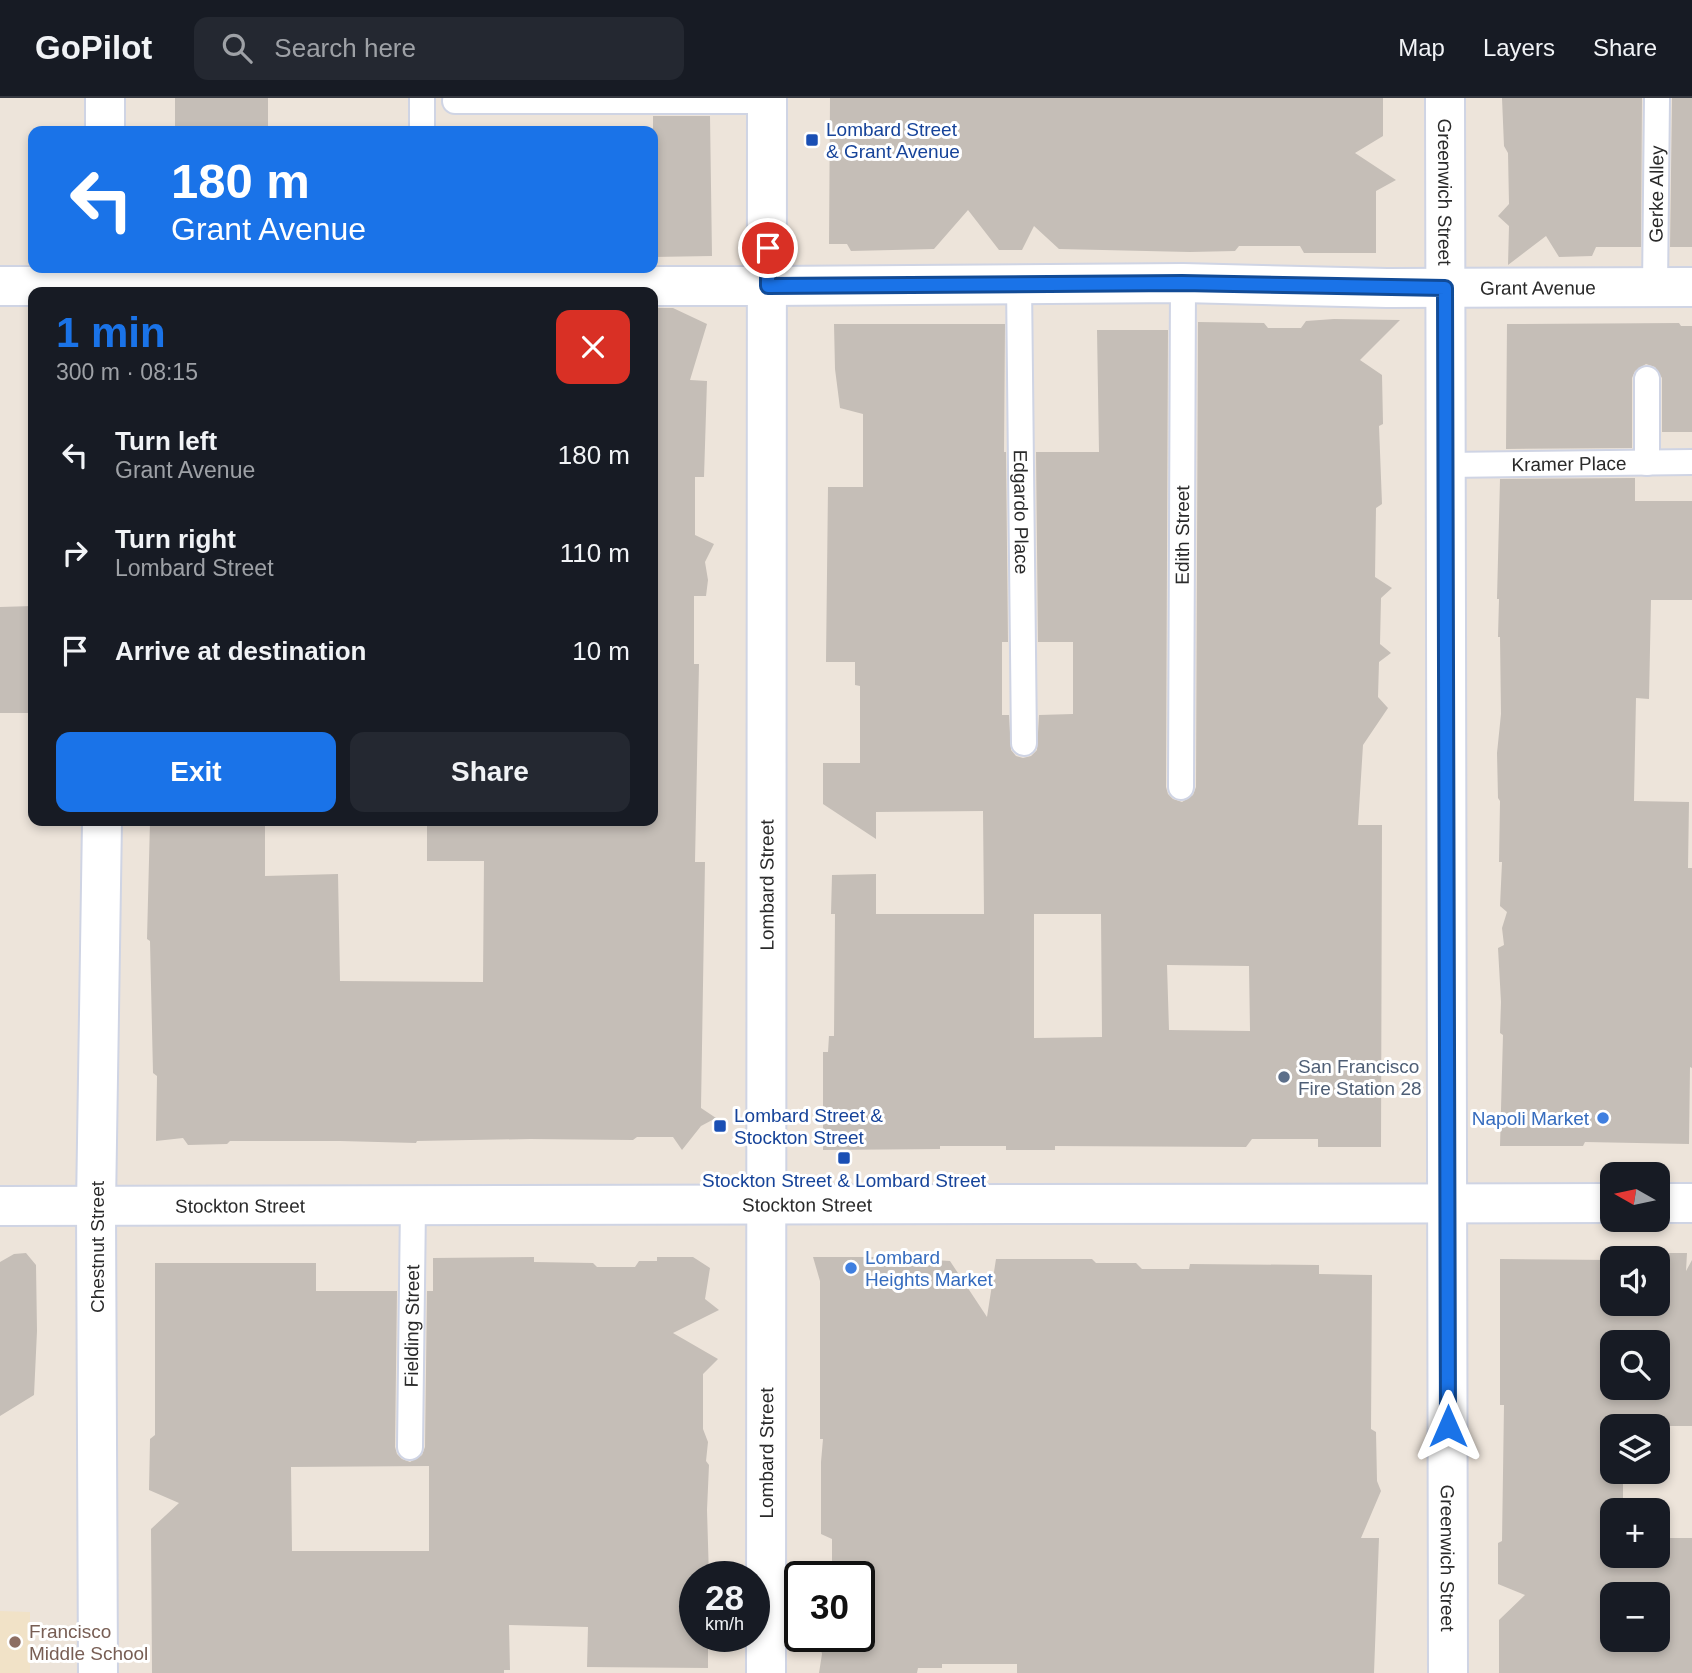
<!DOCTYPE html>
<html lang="en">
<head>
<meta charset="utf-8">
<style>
  :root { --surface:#171b24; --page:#242831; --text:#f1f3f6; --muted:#9ea1a6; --line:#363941; --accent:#1a73e8 }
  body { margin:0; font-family:Helvetica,sans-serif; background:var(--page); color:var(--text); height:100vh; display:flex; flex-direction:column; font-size:26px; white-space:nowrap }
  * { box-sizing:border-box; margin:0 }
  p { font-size:23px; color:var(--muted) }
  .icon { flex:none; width:38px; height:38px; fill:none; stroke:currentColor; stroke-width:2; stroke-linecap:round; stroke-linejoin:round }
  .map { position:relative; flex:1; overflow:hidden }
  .side { position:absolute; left:28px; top:189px; width:630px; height:539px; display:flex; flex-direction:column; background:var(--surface); border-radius:14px; box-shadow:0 4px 10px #0003 }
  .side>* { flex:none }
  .hud { position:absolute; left:28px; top:28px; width:630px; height:147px; border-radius:14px; box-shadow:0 4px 10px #0003; background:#1a73e8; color:#fff; overflow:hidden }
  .needle { width:46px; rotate:279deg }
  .buttons { position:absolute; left:1600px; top:1064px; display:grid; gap:14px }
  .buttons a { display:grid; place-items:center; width:70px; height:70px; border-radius:14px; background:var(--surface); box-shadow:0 4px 10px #0003; font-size:35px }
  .speed { position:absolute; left:679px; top:1463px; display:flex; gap:14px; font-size:35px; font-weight:700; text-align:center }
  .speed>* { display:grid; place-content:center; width:91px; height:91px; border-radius:50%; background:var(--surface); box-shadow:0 4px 10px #0003; line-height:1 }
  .speed small { font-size:18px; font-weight:400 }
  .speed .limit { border:4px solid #111; border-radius:10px; background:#fff; color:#111 }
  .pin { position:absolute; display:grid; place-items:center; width:60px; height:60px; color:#fff; margin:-30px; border:4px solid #fff; border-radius:50%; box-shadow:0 2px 7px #0007 }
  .me { position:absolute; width:77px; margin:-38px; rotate:0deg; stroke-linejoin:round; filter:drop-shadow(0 0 5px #0008) }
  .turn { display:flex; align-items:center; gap:24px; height:147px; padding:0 28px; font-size:32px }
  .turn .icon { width:91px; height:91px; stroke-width:2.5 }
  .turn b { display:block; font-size:49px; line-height:60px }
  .round { display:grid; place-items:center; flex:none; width:74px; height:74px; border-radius:14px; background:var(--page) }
  .summary { display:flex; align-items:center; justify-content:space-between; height:119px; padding:0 28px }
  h1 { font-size:42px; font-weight:700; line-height:52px; color:var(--accent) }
  .primary-button { display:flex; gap:14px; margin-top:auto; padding:14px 28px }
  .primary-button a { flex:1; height:80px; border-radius:14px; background:var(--accent); color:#fff; font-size:28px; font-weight:700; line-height:80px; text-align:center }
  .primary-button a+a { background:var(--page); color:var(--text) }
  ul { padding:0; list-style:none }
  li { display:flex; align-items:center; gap:21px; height:98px; padding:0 28px }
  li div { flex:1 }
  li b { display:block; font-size:26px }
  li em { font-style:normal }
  header { display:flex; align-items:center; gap:42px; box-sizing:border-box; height:98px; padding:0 35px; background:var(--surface); border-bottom:2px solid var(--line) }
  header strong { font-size:33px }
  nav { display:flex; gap:38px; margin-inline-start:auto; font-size:24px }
  .search { width:490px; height:63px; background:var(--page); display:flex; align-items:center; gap:18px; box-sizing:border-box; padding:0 24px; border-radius:14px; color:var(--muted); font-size:26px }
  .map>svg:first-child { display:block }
  .education { fill:#f1e2c7 }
  .building { fill:#c5beb7; fill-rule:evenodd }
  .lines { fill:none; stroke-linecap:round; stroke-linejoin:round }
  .service-casing { stroke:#cfd4e4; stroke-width:28 }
  .minor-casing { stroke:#cfd4e4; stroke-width:42 }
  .service { stroke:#fff; stroke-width:24 }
  .minor { stroke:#fff; stroke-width:38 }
  .route-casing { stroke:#114b97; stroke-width:18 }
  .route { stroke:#1a73e8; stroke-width:12 }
  .transit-dot { fill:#1a4fb4; stroke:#fff; stroke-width:2.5 }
  .service-dot { fill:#5c6f8a; stroke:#fff; stroke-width:2.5 }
  .shop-dot { fill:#3f7fe0; stroke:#fff; stroke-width:2.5 }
  .education-dot { fill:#8d6e63; stroke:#fff; stroke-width:2.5 }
  .labels { text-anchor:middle; stroke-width:6; stroke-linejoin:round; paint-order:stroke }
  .transit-label { font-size:19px; fill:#164399; stroke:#fff; text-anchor:start }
  .street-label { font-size:19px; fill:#2a2a2a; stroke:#fff }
  .service-label { font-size:19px; fill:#4e5e75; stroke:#fff; text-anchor:start }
  .shop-label { font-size:19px; fill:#366cbe; stroke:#fff; text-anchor:end }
  .education-label { font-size:19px; fill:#785e54; stroke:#fff; text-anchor:start }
</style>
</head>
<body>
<header>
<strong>GoPilot</strong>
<div class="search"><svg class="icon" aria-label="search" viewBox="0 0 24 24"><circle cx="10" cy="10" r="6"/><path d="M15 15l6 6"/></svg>Search here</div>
<nav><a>Map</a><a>Layers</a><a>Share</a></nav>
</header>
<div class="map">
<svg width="1692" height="1575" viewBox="0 0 1692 1575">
  <rect width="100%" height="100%" fill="#ede4da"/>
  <path class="education" d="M0 1513 30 1514V1575H0Z"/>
  <path class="building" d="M175 0H268V33H175Z
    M830 0H1383V38L1355 55 1396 82 1376 93V155H1304L1300 148H1239L1235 153 1190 154 1059 151 1034 128 1022 152H999L968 112 934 151 851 153 847 146H829Z
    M1502 0H1642L1641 149H1596L1592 158 1559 159 1546 138 1508 167 1509 128 1498 118 1509 106 1508 55 1504 48Z
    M1672 0H1692V149H1670Z
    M653 18H710L712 158 653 159Z
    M654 210H673L707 226 690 282 707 283 704 379H695V437L714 446 705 464 708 482 706 498H694V566H699L695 764H705L701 1010 716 1020 701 1028 682 1052 673 1039H637L633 1042 530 1041 417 1043 416 1045 340 1043H230L227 1046 188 1047 183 1040 156 1043 157 978 153 975 150 843 147 841 150 723 265 726V778L338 776 340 883 483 884 484 763H427V723H653Z
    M1334 221 1400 222 1360 262 1382 277 1383 326 1379 328 1382 406 1376 410 1375 479 1392 490 1381 500 1380 546 1391 555 1379 564 1378 599 1388 610 1363 647 1358 727H1382L1381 1049H1318V1041H1252L1246 1049 1055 1048V1052H1006V1048H940V1051L823 1052V954H828L829 938H834L835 816H831L832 777 876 776V816H984L983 713 876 714V741L823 706V665H860V588L855 587V564H826L828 389H863V316L840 310 835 271 834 226H1005L1004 354H1006L1008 544H1002V617H1009L1011 652 1016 658 1023 660 1031 658 1037 652 1039 617 1073 616V544H1038L1036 354H1099L1097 232H1168L1166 689 1168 696 1173 701 1182 704 1193 697 1196 689 1198 224 1264 225 1268 230H1301L1306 223ZM1034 816H1101L1102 939 1034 940ZM1167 867 1249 868 1250 933 1169 932Z
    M1679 225 1681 228H1692V334H1662V280L1655 269 1646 266 1635 273 1632 280V350L1506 351 1507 226Z
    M1635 380V403H1692V502H1651L1649 601 1636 600 1634 703 1689 704 1688 770H1692V970L1690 969 1689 1046 1585 1044 1583 1048H1500L1503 937 1500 935 1501 904 1498 850 1504 847 1502 830 1507 814 1500 808 1502 764H1499L1500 703 1498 700 1497 655 1501 616 1500 539H1498L1499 501H1497L1500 381Z
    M33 508 32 615H0V509Z
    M26 1155 36 1167 37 1233 34 1297 0 1318V1164L14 1156Z
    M1655 1155H1687L1686 1173 1692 1162V1328H1612V1374H1623V1412H1612V1458H1657V1440H1692V1575H1499V1522L1525 1497 1498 1486V1445L1502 1443 1504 1307H1500V1161L1612 1162V1206H1657V1160H1654ZM1612 1244H1657V1290H1612ZM1612 1496H1657V1542H1612Z
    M534 1159V1164L593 1165 597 1169H635L639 1163H657V1159H693L710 1170 705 1201 719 1212 673 1235 718 1261 703 1276V1331L708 1344 706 1363 709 1367 707 1412 709 1479H695V1538H708V1570L587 1569 588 1529 509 1527 510 1572H504V1575H152L151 1431 179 1405 149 1392 150 1341 155 1337V1165H316V1193H397L395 1349 397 1356 402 1361 410 1364 422 1357 425 1349 427 1193H433V1160ZM429 1368V1453H292L291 1369Z
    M813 1159H885L950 1163 987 1219 996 1161H1092L1096 1165H1136L1142 1171H1189L1190 1166 1319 1167V1176L1372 1177 1371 1331 1376 1334 1377 1383 1381 1393 1361 1440H1379L1374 1575H1017V1566H942V1570H918L917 1575H819L822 1556 818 1538H859V1479H835L832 1474V1441L821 1436V1364L823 1341H820V1183Z"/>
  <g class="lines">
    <defs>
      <g id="service">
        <path d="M422 0V33"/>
        <path d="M455 3H767"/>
        <path id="s1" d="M1019 185 1024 645"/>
        <path id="s2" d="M1655 190 1657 0"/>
        <path d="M1647 281V365"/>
        <path id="s3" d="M1445 367 1692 364"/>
        <path id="s4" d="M1181 689 1183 185"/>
        <path id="s5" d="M410 1349 413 1107"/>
      </g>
      <g id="minor">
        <path d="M105 0V33"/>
        <path id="s6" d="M1445 0 1448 1575"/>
        <path id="s7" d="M0 188H768L1183 185 1387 190 1692 189"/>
        <path d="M1657 1105H1692"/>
        <path id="s8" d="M0 1108 1612 1105"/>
        <path d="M98 1575 96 1108 102 723"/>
        <path id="s9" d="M766 1575 767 0"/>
      </g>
    </defs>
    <use href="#service" class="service-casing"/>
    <use href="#minor" class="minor-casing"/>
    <use href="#service" class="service"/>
    <use href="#minor" class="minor"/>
  </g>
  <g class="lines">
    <defs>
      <path id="route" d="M768 150V188L1182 185 1445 190 1448 1328"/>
    </defs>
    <use href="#route" class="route-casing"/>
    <use href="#route" class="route"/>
  </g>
  <g class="transit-dot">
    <rect x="805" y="35" width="14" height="14" rx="3.5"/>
    <rect x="713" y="1021" width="14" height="14" rx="3.5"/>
    <rect x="837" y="1053" width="14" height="14" rx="3.5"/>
  </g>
  <circle class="service-dot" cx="1284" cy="979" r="7"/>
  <g class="shop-dot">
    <circle cx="1603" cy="1020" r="7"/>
    <circle cx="851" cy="1170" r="7"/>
  </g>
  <circle class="education-dot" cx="15" cy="1544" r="7"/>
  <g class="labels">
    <g class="transit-label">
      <text x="826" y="38">Lombard Street<tspan x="826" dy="22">&amp; Grant Avenue</tspan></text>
      <text x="734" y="1024">Lombard Street &amp;<tspan x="734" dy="22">Stockton Street</tspan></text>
      <text x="844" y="1089" text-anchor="middle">Stockton Street &amp; Lombard Street</text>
    </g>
    <g class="street-label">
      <text dy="7" stroke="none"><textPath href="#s6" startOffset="94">Greenwich Street</textPath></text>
      <text dy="7" stroke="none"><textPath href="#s2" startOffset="94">Gerke Alley</textPath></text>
      <text dy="7" stroke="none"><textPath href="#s7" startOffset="1538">Grant Avenue</textPath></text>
      <text dy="7" stroke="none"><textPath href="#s3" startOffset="124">Kramer Place</textPath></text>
      <text dy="7" stroke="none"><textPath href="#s1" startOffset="229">Edgardo Place</textPath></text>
      <text dy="7" stroke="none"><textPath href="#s4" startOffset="252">Edith Street</textPath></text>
      <text dy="7" stroke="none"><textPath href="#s9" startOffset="788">Lombard Street</textPath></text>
      <text dy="7" stroke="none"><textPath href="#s8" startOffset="807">Stockton Street</textPath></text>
      <text dy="7" stroke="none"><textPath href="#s8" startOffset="240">Stockton Street</textPath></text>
      <text transform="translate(97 1149) rotate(-90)" y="7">Chestnut Street</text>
      <text dy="7" stroke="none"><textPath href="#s5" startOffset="121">Fielding Street</textPath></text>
      <text dy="7" stroke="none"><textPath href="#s9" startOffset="220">Lombard Street</textPath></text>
      <text dy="7" stroke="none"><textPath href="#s6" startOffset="1460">Greenwich Street</textPath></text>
    </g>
    <g class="service-label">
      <text x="1298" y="975">San Francisco<tspan x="1298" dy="22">Fire Station 28</tspan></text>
    </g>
    <g class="shop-label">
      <text x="1589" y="1027">Napoli Market</text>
      <text x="865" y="1166" text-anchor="start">Lombard<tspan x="865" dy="22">Heights Market</tspan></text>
    </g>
    <g class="education-label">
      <text x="29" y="1540">Francisco<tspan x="29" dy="22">Middle School</tspan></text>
    </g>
  </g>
</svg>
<div class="buttons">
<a><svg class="needle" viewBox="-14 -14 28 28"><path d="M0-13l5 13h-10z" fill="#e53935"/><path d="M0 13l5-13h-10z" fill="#9ea1a6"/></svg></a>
<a><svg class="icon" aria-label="sound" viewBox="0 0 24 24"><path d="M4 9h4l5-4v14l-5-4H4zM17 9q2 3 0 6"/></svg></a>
<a><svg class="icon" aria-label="search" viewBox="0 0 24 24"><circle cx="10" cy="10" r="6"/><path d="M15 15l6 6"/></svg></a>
<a><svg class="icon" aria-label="layers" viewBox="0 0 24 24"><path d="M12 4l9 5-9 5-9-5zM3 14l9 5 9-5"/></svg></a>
<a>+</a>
<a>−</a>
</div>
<div class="speed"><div>28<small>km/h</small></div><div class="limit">30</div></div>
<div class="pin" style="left:768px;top:150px;background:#d93025"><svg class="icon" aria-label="arrive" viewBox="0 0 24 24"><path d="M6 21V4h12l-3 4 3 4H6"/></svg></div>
<svg class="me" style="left:1448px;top:1328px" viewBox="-20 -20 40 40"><path d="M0-17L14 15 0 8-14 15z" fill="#1a73e8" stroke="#fff" stroke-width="4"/></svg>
<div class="hud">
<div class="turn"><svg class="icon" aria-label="left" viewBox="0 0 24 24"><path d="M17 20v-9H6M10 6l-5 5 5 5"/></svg><div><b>180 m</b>Grant Avenue</div></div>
</div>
<section class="side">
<div class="summary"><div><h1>1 min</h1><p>300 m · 08:15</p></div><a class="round" style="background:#d93025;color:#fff"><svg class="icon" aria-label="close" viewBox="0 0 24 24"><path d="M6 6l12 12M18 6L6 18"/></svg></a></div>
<ul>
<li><svg class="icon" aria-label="left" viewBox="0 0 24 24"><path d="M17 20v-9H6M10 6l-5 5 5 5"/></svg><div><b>Turn left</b><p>Grant Avenue</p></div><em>180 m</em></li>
<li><svg class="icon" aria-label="right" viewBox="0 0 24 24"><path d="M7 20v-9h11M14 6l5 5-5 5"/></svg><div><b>Turn right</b><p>Lombard Street</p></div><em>110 m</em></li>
<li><svg class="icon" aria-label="arrive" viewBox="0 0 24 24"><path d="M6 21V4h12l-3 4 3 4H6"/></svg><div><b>Arrive at destination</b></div><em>10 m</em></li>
</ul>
<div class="primary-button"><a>Exit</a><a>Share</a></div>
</section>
</div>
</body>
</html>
